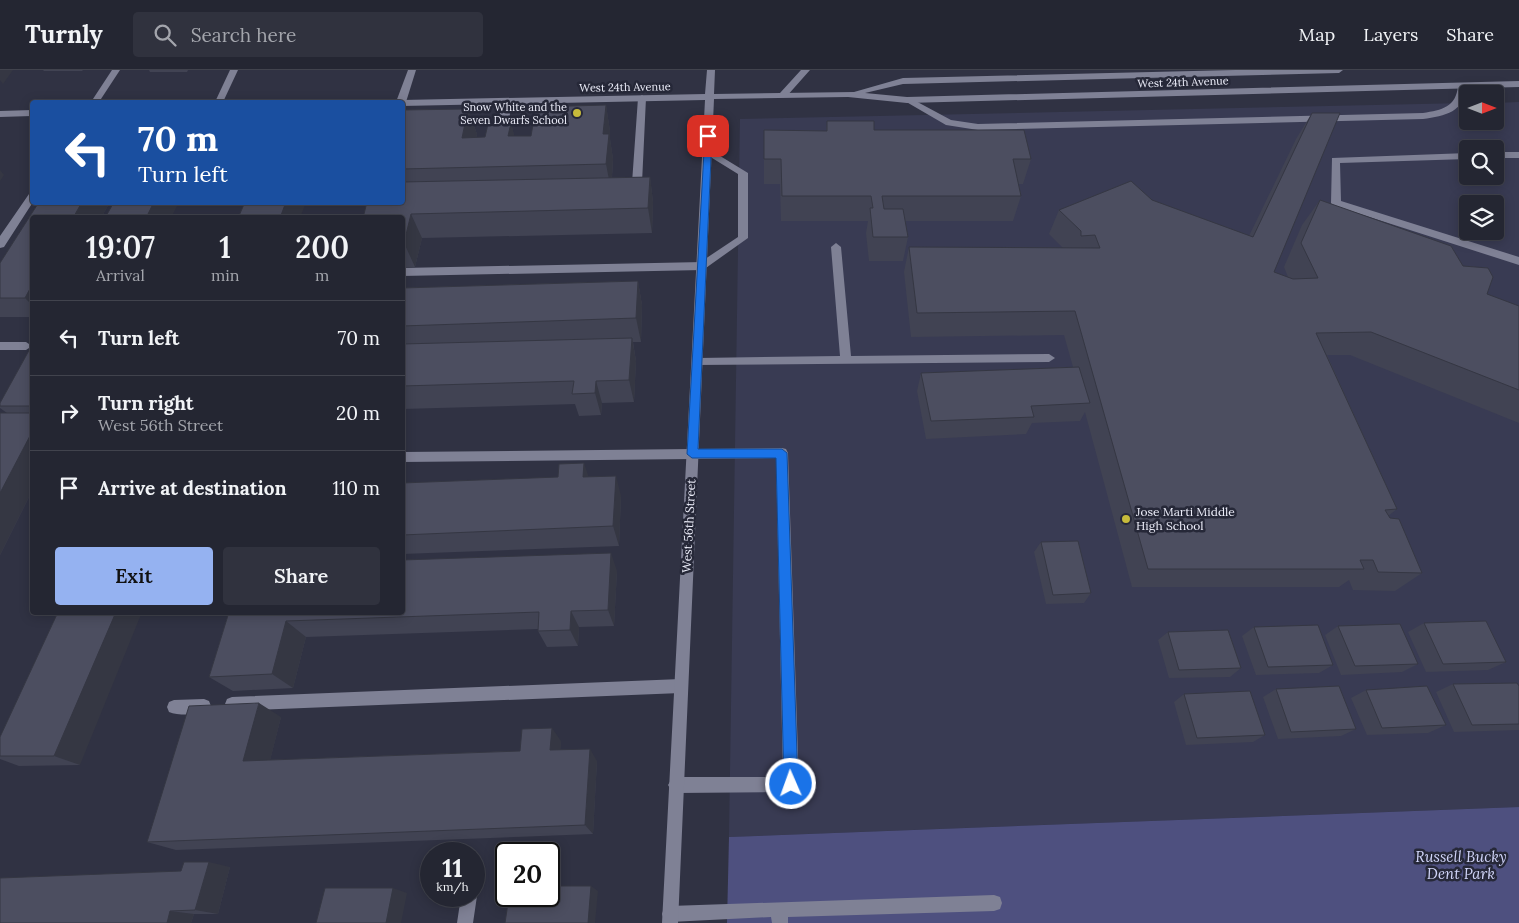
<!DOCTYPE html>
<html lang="en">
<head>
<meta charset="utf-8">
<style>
  :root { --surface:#242632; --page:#30323e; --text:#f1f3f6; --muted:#a3a5ac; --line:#41434d; --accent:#95b2f1 }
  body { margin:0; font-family:Lora,serif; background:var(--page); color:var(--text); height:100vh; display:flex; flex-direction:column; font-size:19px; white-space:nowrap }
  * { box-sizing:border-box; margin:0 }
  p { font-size:16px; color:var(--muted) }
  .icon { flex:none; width:28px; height:28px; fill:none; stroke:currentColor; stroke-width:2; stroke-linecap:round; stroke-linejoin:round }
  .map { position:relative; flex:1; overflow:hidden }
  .side { position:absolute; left:30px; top:145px; width:375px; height:400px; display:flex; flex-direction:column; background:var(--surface); border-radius:5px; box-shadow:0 2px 12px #0003,0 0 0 1px var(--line) }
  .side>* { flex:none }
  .top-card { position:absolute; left:30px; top:30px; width:375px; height:105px; border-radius:5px; box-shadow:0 2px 12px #0003,0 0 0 1px var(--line); background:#1a4fa0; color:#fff; overflow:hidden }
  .needle { width:32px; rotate:90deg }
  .buttons { position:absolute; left:1459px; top:15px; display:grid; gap:10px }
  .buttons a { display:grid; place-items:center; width:45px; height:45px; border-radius:5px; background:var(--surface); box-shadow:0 2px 12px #0003,0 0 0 1px var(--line); font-size:25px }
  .speed { position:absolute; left:420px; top:772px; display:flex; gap:10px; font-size:25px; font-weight:700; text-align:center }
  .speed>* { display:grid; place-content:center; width:65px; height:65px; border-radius:50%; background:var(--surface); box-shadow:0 2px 12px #0003,0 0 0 1px var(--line); line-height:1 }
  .speed small { font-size:12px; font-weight:400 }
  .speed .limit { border:2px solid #111; border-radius:8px; background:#fff; color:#111 }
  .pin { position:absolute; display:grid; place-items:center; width:42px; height:42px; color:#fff; margin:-21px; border-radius:10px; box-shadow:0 2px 8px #0006 }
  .me { position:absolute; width:55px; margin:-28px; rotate:358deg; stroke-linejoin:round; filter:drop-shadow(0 0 4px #0008) }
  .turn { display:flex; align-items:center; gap:18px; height:105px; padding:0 25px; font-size:22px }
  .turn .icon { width:65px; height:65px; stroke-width:2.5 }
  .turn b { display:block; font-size:35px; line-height:42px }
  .eta { display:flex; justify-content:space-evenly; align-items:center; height:85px; text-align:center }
  .eta b { font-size:30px; font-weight:600; line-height:35px }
  .primary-button { display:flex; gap:10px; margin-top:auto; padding:10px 25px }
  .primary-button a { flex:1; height:58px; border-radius:5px; background:var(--accent); color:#111; font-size:20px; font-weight:600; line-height:58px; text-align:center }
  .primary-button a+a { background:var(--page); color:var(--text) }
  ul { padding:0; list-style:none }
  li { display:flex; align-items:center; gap:15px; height:75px; padding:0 25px; border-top:1px solid var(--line) }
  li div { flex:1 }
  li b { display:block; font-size:19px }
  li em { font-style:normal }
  header { display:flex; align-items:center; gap:30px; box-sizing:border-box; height:70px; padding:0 25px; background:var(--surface); border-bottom:1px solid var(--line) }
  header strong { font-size:24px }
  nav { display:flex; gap:28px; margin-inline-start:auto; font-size:18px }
  .search { width:350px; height:45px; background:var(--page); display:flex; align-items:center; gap:12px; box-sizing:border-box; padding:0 18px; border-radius:5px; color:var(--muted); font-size:19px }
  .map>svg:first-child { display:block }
  .built { fill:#393b53; fill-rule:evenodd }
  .green { fill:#4e507f }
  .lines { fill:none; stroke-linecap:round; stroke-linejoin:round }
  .service { fill:#7f8195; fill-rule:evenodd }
  .minor { fill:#7f8195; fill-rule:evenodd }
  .tertiary { fill:#7f8195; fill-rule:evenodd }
  .wall { fill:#414353 }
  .shaded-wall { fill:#353743 }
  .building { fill:#4c4e60; stroke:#353743 }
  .route { fill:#1a73e8; stroke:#114b97 }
  .poi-dot { fill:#c7bb3b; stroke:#262838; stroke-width:2 }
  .labels { text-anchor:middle; stroke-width:5; stroke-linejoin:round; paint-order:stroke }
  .far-street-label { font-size:11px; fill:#ecedf9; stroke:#262838 }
  .far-poi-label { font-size:11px; fill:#ecedf9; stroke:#262838; text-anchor:end }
  .poi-label { font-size:12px; fill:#ecedf9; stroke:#262838; text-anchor:start }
  .street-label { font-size:12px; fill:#ecedf9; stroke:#262838 }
  .near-park-label { font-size:15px; font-style:italic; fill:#d0d4f8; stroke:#262838 }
</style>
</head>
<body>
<header>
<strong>Turnly</strong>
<div class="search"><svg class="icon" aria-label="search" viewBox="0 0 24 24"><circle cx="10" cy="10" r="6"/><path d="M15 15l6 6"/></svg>Search here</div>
<nav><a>Map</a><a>Layers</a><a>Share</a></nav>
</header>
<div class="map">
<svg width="1519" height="853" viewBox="0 0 1519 853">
  <rect width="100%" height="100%" fill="#303243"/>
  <path class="built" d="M1519 32V737L729 767 740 49 1467 33 1468 51H1495V33ZM1468 79H1495V106H1468ZM1468 134H1495V161H1468Z"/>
  <path class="green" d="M1519 737V853H727L729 767Z"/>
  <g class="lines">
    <path class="service" d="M230 0H238L223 32H215Z
      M408 0H416L406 32 402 34V32H396Z
      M801 0H810L786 27H780V23Z
      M1462 13 1466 16C1465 42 1445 46 1423 49L978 60 946 55 903 30 904 28H910L951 50 978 54 1423 43C1442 40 1456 37 1458 16Z
      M642 25 646 28 642 113 637 116 632 113 638 28Z
      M507 28 512 31 506 68 501 71 496 68 502 31Z
      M707 78 748 103V168L703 200 698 196 699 193 738 167V104L704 83 702 81Z
      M1495 82H1519V88H1495Z
      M1468 83V89L1340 93 1341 131 1519 187V195L1332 135 1331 133 1332 88Z
      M32 123 33 132 4 177 0 178V166L29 124Z
      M836 173 841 177 851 286 1049 284 1055 288 1049 292 694 295 692 292 694 289 698 288 840 286 831 177Z
      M0 272H26L32 276 26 280H0Z
      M782 378 786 379 788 383 799 714 796 719 791 722 676 723 671 720 668 715 671 710 676 707H783L776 388 692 389 688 388 686 384 688 380 692 379Z
      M474 820 477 826 473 853H457L461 826H474Z
      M994 825 1000 827 1002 833 1000 839 994 841 788 847V853H772L771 847 670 852 664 850 662 844 664 838 670 836Z"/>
    <path class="minor" d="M112 0H120L99 32H91Z
      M703 192 708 196 703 200 402 206V198Z
      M692 379 696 380 698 384 696 388 692 389 402 392V382Z
      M681 609 686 611 688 616 686 621 681 623 232 641 227 639 225 634 227 629 232 627Z
      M204 629 209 631 211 636 209 641C199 645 179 646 169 642L167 637 169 632 174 630Z"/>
    <path class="tertiary" d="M707 0H715L714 24 854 22 903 8 1235 0H1343L1339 3 903 14 865 23 907 27 1519 11V17L907 33 848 27 714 29 678 853H662L705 30 402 36V32H398L402 30 705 24Z
      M32 40V46L0 47V41Z"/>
  </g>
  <path class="wall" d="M43 0H83L82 1H44Z
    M149 0H188L187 2H150Z
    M606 35 610 61V69L613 89 612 108 650 107 653 132 652 163 422 168 415 197 402 198V40L468 39 477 64 476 68 485 67 511 53 514 66H531Z
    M1312 43 1274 202 1288 207 1284 197 1302 155 1320 130 1463 196 1487 224 1519 236V353L1350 285H1327L1397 439 1388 446 1422 503 1395 521 1353 520 1349 510 1339 517H1132L1085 342 1080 351 1032 353 1026 364 926 369 917 321 921 303 1073 297 1064 265 911 267 904 202 909 177 1063 178 1049 164 1059 140 1152 130 1249 166 1296 69Z
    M827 51 1031 89 1023 114H1019L1021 126 1013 151H905L908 167 903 191H869L866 163 868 151H781L780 114H764V60L826 61Z
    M39 132H110L101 148H32V247H0V193Z
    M402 210 404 213 403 218 638 211 642 235 641 272H633L636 291 634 332 602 333 601 345 579 346 575 334 402 339Z
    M32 275V421L0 485V343H7L0 338V333Z
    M588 407 621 426 619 476 402 484V413Z
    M1041 472 1091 523 1084 533 1046 534 1034 482Z
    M617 501 614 556 579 557 578 576 547 577 538 561V559L306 567 293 618 233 621 209 607 229 542Z
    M58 542 80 695 19 696 0 689V667Z
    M1424 553 1506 592 1488 600 1426 602 1408 562Z
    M1338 556 1418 594 1402 602 1341 605 1325 565Z
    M1254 557 1333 595 1319 603 1256 605 1242 566Z
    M1168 562 1241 598 1230 607 1169 608 1158 570Z
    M1453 614 1519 616V660L1454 662 1436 622Z
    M1276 619 1356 659 1341 666 1278 669 1263 627Z
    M1366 620 1446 655 1428 663 1367 665 1351 628Z
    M1184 624 1265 665 1253 672 1186 675 1174 632Z
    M281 647 270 690 520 681 561 671 560 680 597 691 593 764 176 780 147 772Z
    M230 797 218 844H194L191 853H0L181 801Z"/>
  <path class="shaded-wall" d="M0 0H13L3 14 0 10Z
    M606 35 610 61V69L613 89 611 120 606 94 603 64Z
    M468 39 477 64 471 93 462 68Z
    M511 53 518 79 508 66Z
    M0 100 4 105 0 111Z
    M650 107 653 132 652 163 648 138Z
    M82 132H110L101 148H73Z
    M154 132H179L171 148H146Z
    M286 132H306L300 148H280Z
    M411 144 422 168 415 197 404 173Z
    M638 211 642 235 641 272 636 248Z
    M32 215V235L25 228Z
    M632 268 636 291 634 332 629 310Z
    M596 311 602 333 601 345 595 323Z
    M32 362V421L0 485V423Z
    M584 393 591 414 583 407Z
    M616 406 621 426 619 476 613 456Z
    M611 483 617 501 614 556 608 540Z
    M571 541 579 557 578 576 570 560Z
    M116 542H142L80 695 54 686Z
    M286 551 306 567 293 618 272 604Z
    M259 633 281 647 267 703 243 691Z
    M552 658 561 671 560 692 550 680Z
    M590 679 597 691 593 764 585 755Z
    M209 792 230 797 218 844 195 840Z
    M591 816 598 821 595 853H588Z
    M393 818 407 823 401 853H386Z
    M170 841 194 844 191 853H167Z"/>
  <path class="building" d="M606 35 603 64H609L606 94 402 99V40L468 39 462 68 485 67 488 54 511 53 508 66H531L536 37Z
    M1312 43H1340L1274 202 1293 209 1318 208 1301 173 1320 130 1451 176 1463 196 1488 198 1493 207 1487 224 1519 236V320L1371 262 1316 263 1397 439 1385 440 1390 448 1399 449 1422 503 1378 502 1373 490H1360L1364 499H1148L1075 241 917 243 909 177 1100 178 1095 165 1081 166V161L1059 140 1131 111 1152 130 1253 167Z
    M827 51H874V60H1024L1031 89H1013L1021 126H882L884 139H903L908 167H873L870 138H873L871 126H782L781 89H764V60L827 61Z
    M650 107 648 138 411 144 404 173H402V148H363L367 132H402V112Z
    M39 132H82L73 148H32V215L25 228H0V193Z
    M114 132H154L146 148H105Z
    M245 132H286L280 148H238Z
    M638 211 636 248 402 256V218Z
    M632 268 629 310 596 311 595 323 572 324 574 311 402 316V274Z
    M32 275V336H0V333Z
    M1079 297 1090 333 1031 336 1034 347 931 351 921 303Z
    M0 343H32V362L0 423Z
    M584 393 583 407 616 406 613 456 402 465V413L558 407 559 394Z
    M1078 471 1091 523 1053 525 1041 472Z
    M611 483 608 540 571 541 570 560 538 561 539 542 286 551 272 604 209 607 229 542H402V490Z
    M58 542H116L54 686H0V667Z
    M1486 551 1506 592 1443 594 1424 553Z
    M1400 554 1418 594 1355 596 1338 556Z
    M1318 555 1333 595 1268 597 1254 557Z
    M1228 560 1241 598 1179 600 1168 562Z
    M1517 613 1519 616V654L1472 655 1453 614Z
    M1339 616 1356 659 1291 662 1276 619Z
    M1427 616 1446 655 1382 658 1366 620Z
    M1250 621 1265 665 1197 668 1184 624Z
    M259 633 243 691 520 681 522 659 552 658 550 680 590 679 585 755 147 772 189 636Z
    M184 792H209L195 840 170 841 167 853H0V808L181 801Z
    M549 816H591L588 853H505L509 826H549Z
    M325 818H393L386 853H316Z"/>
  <path class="route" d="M705 64 712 66 698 379H782L787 383 798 714 796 719 791 721 786 719 784 714 776 388H692L687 384Z"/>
  <g class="poi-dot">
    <circle cx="577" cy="43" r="5"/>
    <circle cx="1126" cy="449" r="5"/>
  </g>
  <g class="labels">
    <g class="far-street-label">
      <text transform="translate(1183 12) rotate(-2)" y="4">West 24th Avenue</text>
      <text transform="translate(625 17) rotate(-1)" y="4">West 24th Avenue</text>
    </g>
    <g class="far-poi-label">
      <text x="567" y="41">Snow White and the<tspan x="567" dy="13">Seven Dwarfs School</tspan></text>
    </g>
    <g class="poi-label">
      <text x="1136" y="446">Jose Marti Middle<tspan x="1136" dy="14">High School</tspan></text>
    </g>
    <g class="street-label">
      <text transform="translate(689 456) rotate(-87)" y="4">West 56th Street</text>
    </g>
    <g class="near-park-label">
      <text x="1461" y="792">Russell Bucky<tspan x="1461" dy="17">Dent Park</tspan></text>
    </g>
  </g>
</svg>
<div class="buttons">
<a><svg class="needle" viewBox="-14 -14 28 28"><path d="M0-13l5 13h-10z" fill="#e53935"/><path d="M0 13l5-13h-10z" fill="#a3a5ac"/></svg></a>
<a><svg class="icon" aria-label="search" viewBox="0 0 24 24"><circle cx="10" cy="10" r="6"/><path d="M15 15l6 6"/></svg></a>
<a><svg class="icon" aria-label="layers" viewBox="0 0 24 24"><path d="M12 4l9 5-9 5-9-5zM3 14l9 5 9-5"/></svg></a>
</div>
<div class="speed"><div>11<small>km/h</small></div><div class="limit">20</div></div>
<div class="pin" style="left:708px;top:66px;background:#d93025"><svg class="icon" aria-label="arrive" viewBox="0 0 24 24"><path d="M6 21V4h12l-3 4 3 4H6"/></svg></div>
<svg class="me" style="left:791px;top:714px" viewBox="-20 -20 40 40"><circle r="17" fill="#1a73e8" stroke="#fff" stroke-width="3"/><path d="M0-11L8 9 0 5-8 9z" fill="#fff"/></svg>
<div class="top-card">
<div class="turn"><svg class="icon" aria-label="left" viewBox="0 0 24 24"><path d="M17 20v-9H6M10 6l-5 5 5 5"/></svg><div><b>70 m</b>Turn left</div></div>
</div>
<section class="side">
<div class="eta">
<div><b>19:07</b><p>Arrival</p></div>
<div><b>1</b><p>min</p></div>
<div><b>200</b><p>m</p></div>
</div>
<ul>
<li><svg class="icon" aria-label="left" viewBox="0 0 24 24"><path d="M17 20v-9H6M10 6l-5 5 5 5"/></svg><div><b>Turn left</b></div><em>70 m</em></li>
<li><svg class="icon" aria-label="right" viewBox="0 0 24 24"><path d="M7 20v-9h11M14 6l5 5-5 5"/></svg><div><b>Turn right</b><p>West 56th Street</p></div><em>20 m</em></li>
<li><svg class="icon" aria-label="arrive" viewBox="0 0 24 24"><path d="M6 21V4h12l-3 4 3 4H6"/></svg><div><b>Arrive at destination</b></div><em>110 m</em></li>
</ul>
<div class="primary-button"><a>Exit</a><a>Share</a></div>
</section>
</div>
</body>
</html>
